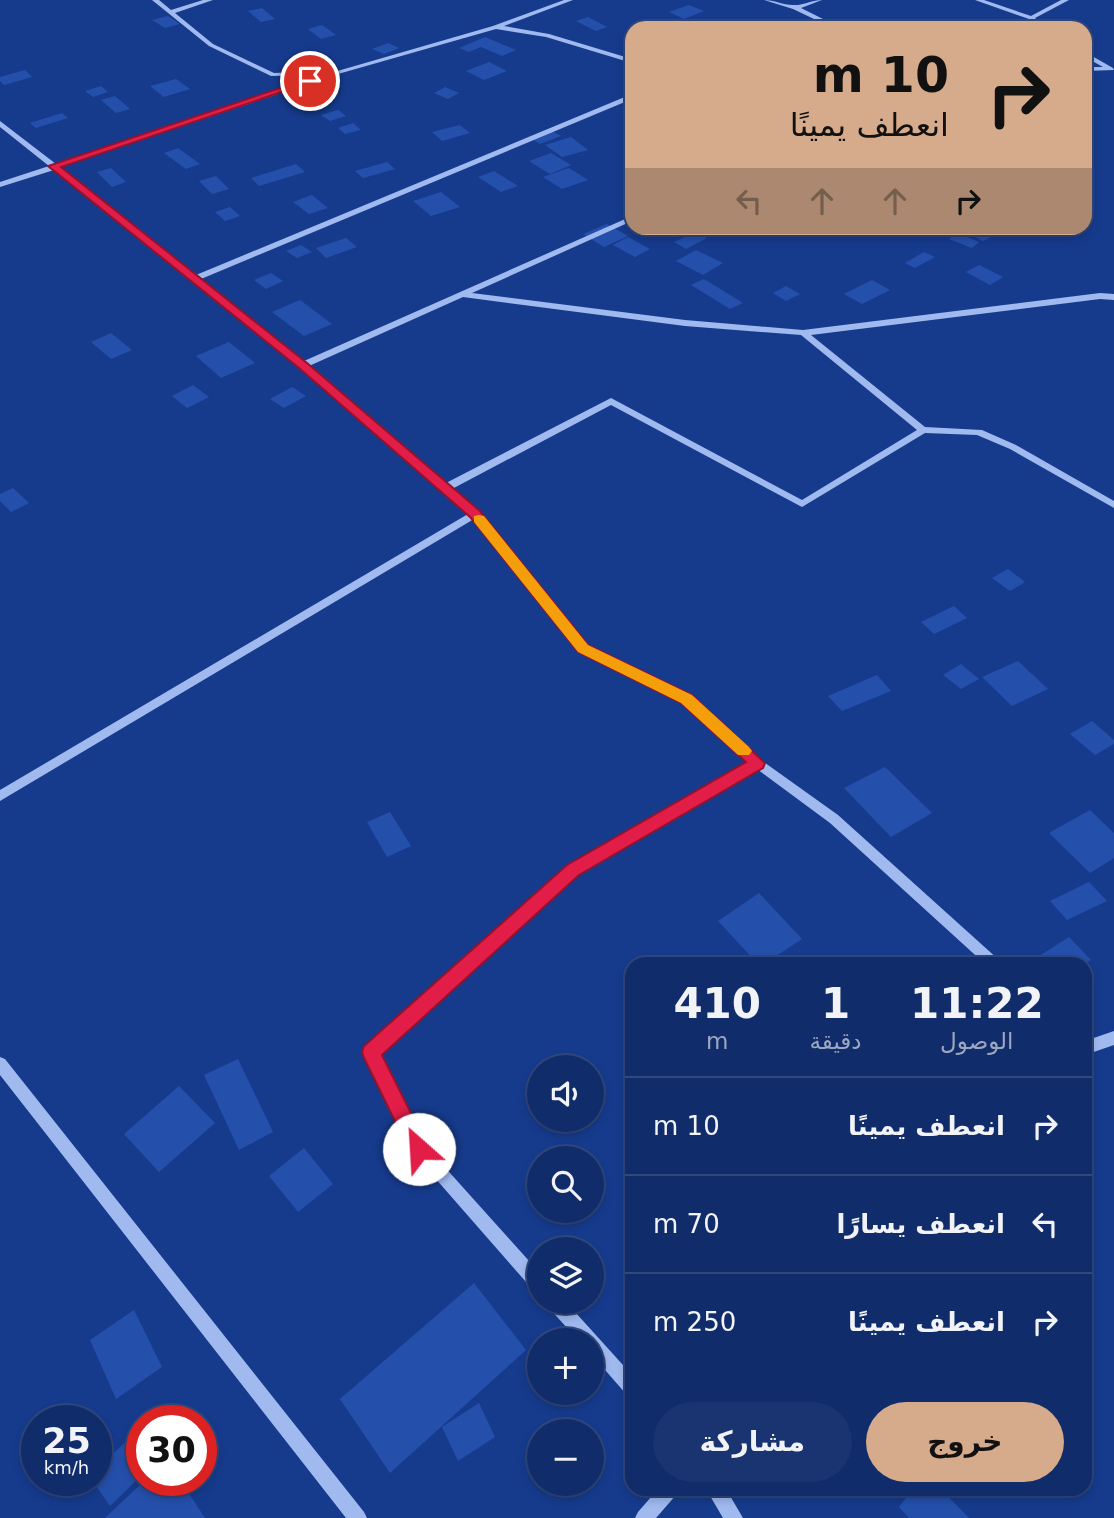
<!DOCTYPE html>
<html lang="ar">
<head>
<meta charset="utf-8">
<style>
  :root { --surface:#102c6a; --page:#193470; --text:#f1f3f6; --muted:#9ca7c1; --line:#30487e; --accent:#d6ab8b }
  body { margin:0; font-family:"DejaVu Sans","Noto Naskh Arabic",sans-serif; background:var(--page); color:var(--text); direction:rtl; height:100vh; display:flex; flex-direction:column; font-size:26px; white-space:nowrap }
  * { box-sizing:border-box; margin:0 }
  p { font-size:23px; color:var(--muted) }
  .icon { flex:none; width:38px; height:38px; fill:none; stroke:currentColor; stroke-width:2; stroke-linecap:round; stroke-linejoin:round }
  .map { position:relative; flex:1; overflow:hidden; direction:ltr }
  .sheet { position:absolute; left:625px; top:957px; width:467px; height:539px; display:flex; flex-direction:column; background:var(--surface); border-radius:21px; box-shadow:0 4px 10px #0003,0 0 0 2px var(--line); direction:rtl }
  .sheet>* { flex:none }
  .hud { position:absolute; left:625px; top:21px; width:467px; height:214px; border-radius:21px; box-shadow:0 4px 10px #0003,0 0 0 2px var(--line); direction:rtl; background:#d6ab8b; color:#111; overflow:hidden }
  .controls { position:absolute; left:527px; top:1055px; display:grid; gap:14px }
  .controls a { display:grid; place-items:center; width:77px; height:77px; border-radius:50%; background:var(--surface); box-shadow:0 4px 10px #0003,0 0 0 2px var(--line); font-size:35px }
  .speed { position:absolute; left:21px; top:1405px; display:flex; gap:14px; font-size:35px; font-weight:700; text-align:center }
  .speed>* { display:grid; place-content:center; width:91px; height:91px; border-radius:50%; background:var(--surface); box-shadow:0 4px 10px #0003,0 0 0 2px var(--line); line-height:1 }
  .speed small { font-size:18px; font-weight:400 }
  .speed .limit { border:10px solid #d22; background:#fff; color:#111 }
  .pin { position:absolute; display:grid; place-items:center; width:60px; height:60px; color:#fff; margin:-30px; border:4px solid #fff; border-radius:50%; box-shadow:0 2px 7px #0007 }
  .me { position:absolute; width:77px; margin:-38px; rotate:334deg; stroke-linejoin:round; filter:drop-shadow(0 0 5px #0008) }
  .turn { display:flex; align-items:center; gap:24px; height:147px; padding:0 28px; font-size:32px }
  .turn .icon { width:91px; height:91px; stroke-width:2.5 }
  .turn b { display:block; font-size:49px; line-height:60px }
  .lanes { display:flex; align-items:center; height:66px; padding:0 28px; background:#0003; justify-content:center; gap:35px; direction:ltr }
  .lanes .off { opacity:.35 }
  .eta { display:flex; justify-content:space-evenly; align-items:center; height:119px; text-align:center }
  .eta b { font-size:42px; font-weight:700; line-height:49px }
  .action { display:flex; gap:14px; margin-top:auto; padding:14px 28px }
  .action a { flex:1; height:80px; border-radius:42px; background:var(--accent); color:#111; font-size:28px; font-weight:700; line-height:80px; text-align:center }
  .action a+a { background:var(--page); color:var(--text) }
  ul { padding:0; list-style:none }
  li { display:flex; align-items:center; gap:21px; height:98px; padding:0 28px; border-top:2px solid var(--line) }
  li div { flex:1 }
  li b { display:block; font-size:26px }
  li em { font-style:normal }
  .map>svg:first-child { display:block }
  .building { fill:#2450ac }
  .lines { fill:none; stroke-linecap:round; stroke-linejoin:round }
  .minor { fill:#a0baf0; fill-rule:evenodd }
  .route { fill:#e11d48; stroke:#92132f; stroke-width:2 }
  .slow { fill:#f59e0b }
</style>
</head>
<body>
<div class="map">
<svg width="1114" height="1518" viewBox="0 0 1114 1518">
  <rect width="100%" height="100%" fill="#163b8d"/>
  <path class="building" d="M689 5 704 11 684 19 669 12Z
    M262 8 275 19 261 22 248 11Z
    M168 16 180 24 165 28 152 20Z
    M588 17 607 27 596 31 576 21Z
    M322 25 336 35 321 39 308 29Z
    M485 37 516 50 502 56 481 47 469 52 459 48Z
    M388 43 399 48 384 54 372 49Z
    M489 62 507 71 484 80 466 71Z
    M25 70 32 77 4 85 0 81V77Z
    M176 79 190 89 164 97 150 86Z
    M101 86 108 92 93 97 85 91Z
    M445 87 459 93 448 99 434 93Z
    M115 96 130 109 116 113 101 100Z
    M338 110 346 116 330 121 321 115Z
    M62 113 68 118 36 128 30 123Z
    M353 123 361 130 345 134 338 128Z
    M460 125 470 133 442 141 432 132Z
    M552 131 561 136 540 144 532 139Z
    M571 137 588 150 562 157 545 145Z
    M178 148 200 164 186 169 164 153Z
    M551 153 571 165 550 174 529 161Z
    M387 162 395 169 363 178 355 171Z
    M296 164 305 172 259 186 251 178Z
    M111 168 126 182 112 187 97 172Z
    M569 168 588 180 562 189 543 177Z
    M494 171 518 186 501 192 478 177Z
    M216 176 229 189 212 194 199 181Z
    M441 192 460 207 431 216 413 201Z
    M312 195 328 208 309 214 293 202Z
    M230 207 240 216 225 221 215 212Z
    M607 224 628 236 604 247 583 234Z
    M956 228H980L995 235 983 241Z
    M695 232 707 238 686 249 674 242Z
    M957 233 979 242 972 248 949 239Z
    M628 237 650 249 635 257 613 245Z
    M346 238 357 247 326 258 316 248Z
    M301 245 312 252 297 258 286 251Z
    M696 250 723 263 703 275 676 261Z
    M924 252 935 257 915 268 905 263Z
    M979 265 1003 277 990 285 966 272Z
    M271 273 283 281 266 289 254 280Z
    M704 279 743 303 730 309 691 285Z
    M872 280 890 290 862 304 844 294Z
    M786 286 800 294 786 301 773 293Z
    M300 300 332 324 304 336 272 312Z
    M111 333 132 350 111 359 91 342Z
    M229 342 255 363 221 378 196 356Z
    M193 385 209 397 187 408 172 396Z
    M292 387 306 396 284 408 270 399Z
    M13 488 29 503 11 512 0 501V494Z
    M1008 569 1025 582 1010 591 992 578Z
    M954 606 967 618 934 634 921 622Z
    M1018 661 1048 689 1012 706 982 677Z
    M961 664 979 679 961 689 943 675Z
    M877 675 891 691 842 711 828 696Z
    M1092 721 1114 740V744L1095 755 1070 734Z
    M885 767 932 813 891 837 844 788Z
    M1090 810 1114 833V858L1090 873 1049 833Z
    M390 812 411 846 387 857 367 822Z
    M1089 882 1107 901 1067 920 1050 901Z
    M759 893 802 939 764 964H758L718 921Z
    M1069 937 1091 960 1084 964H1042L1036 958Z
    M238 1059 273 1132 239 1150 204 1075Z
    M179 1086 215 1123 159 1172 124 1134Z
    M304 1148 333 1184 298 1212 269 1176Z
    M474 1283 526 1350 390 1473 340 1399Z
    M134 1310 162 1367 116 1399 90 1340Z
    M479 1403 495 1437 458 1461 442 1427Z
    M137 1431 142 1438V1475L110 1506 92 1480H96V1470Z
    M145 1480H180L205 1518H105Z
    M913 1489H941L969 1518H909L899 1507Z"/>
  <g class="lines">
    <path class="minor" d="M152 0H159L171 10 203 0H213L175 13 213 44 274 73 321 71 324 73 321 75 271 76 209 46Z
      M564 0H573L504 26 549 34 632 59V63L546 37 496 29 338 74 60 167 196 275 632 94V99L201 279 304 361 632 216V221L472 293 685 320 803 330 1100 293 1114 294V300L1100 299 811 335 925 427 982 430 1016 445 1114 501V508L1010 449 977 435 925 433 802 507 611 405 452 489 479 512 587 646 691 696 761 760 838 815 999 960 1001 964H985L830 823 757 769 578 874 379 1054 424 1144 539 1272V1292L533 1290 414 1154 364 1052 366 1047 568 866 748 762 683 702 579 652 474 519 0 801V790L468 514 300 367 54 170 0 187V182L49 166 0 127V121L56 164 334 72 493 26ZM463 297 685 326 801 335 917 430 802 500 611 398 446 483 309 366Z
      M764 0C774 0 783 5 793 5 802 6 812 0 822 0L801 8 841 28H833L793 9Z
      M975 0H984L1031 16 1061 0H1069L1035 18 1045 28H1038L1029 19Z
      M1085 52 1113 68 1114 70 1085 71V67H1103L1085 57Z
      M1114 1031V1045L1085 1055V1041Z
      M0 1057 5 1059 364 1512 367 1518H346L0 1075Z
      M547 1302H566L632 1375V1397L626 1394 592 1355V1340H578L549 1308Z
      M658 1489H679L676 1495 656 1518H635L638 1512Z
      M706 1489H726L743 1518H723Z"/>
  </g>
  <path class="route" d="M307 79 314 81 61 167 307 363 480 511 588 645 692 695 765 763 763 768 579 875 382 1055 429 1149 426 1156 419 1159 412 1156 364 1058 362 1052 364 1046 567 865 746 762 681 703 578 652 470 517 299 368 48 166Z"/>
  <path class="slow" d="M479 515 484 516 588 645 692 695 749 747 752 751 749 755H738L681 703 578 652 474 522V516Z"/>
</svg>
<div class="controls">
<a><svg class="icon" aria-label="sound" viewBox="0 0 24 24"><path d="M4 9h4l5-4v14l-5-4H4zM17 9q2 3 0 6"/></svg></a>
<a><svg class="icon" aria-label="search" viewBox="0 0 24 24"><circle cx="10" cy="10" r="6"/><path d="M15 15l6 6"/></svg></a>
<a><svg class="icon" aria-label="layers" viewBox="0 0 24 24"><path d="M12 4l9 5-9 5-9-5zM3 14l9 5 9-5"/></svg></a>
<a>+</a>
<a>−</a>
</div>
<div class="speed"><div>25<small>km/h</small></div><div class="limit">30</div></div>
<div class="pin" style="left:310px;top:81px;background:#d93025"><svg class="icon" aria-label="arrive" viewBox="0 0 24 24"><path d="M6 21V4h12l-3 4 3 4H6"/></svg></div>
<svg class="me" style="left:419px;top:1149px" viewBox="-20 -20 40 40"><circle r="19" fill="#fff"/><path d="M0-13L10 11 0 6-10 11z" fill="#e11d48"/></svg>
<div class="hud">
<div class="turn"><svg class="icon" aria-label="right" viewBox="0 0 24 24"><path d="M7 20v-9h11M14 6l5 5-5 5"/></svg><div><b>10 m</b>انعطف يمينًا</div></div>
<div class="lanes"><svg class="icon off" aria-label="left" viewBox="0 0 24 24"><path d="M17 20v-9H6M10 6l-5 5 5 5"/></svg><svg class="icon off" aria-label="ahead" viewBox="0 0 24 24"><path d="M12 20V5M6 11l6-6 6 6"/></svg><svg class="icon off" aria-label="ahead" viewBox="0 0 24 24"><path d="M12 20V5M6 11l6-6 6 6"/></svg><svg class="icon" aria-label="right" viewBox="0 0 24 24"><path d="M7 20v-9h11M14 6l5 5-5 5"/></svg></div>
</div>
<section class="sheet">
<div class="eta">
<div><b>11:22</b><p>الوصول</p></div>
<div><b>1</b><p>دقيقة</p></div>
<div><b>410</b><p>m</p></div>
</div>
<ul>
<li><svg class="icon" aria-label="right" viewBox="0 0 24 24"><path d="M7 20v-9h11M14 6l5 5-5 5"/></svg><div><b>انعطف يمينًا</b></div><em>10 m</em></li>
<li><svg class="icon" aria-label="left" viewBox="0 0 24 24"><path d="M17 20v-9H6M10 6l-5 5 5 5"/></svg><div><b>انعطف يسارًا</b></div><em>70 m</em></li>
<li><svg class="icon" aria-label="right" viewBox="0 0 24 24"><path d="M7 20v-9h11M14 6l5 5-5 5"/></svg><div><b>انعطف يمينًا</b></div><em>250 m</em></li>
</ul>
<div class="action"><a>خروج</a><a>مشاركة</a></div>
</section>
</div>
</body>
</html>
